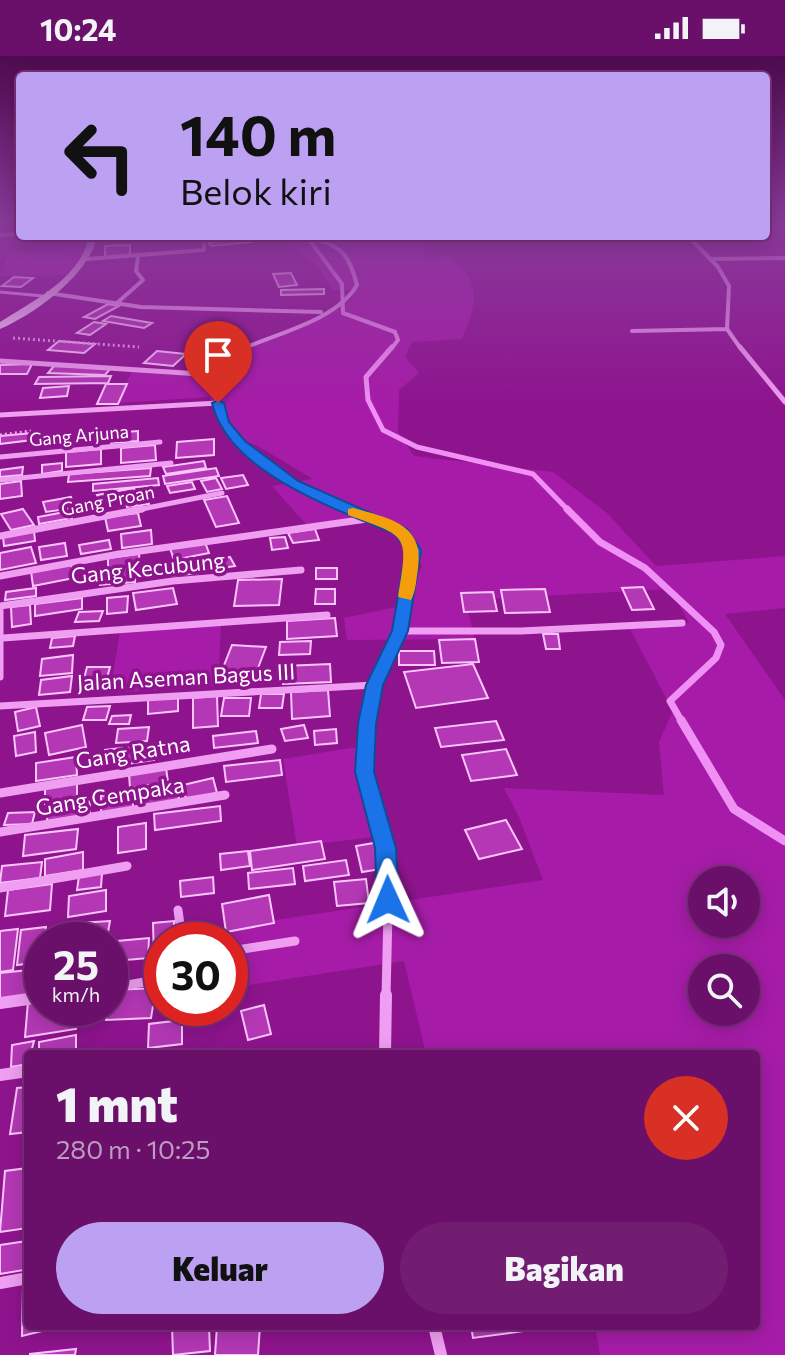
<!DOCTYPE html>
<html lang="id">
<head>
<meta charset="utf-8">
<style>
  :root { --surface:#6a0f6a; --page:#721d72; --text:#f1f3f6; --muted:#be9cc1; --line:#7d2f7e; --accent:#bca0f2 }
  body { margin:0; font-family:Commissioner,sans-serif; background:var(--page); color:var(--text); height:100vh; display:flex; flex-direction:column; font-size:30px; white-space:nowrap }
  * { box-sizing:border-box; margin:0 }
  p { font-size:26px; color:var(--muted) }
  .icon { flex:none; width:44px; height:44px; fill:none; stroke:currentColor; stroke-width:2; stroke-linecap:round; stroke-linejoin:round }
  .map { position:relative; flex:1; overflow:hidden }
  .panel { position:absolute; left:24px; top:994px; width:736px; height:280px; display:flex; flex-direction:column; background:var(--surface); border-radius:8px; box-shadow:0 4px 20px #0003,0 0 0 2px var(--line) }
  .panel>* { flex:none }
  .hud { position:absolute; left:16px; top:16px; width:754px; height:168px; border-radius:8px; box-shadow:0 4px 20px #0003,0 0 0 2px var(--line); background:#bca0f2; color:#111; overflow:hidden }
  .buttons { position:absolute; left:688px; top:810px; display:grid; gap:16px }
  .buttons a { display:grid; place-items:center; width:72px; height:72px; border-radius:50%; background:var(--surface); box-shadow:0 4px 20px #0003,0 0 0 2px var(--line); font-size:40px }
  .speed { position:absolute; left:24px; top:866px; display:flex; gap:16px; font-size:40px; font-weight:700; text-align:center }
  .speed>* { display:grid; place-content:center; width:104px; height:104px; border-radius:50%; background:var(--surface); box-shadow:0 4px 20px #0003,0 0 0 2px var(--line); line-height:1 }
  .speed small { font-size:20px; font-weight:400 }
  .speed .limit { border:12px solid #d22; background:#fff; color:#111 }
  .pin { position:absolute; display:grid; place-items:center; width:68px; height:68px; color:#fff; margin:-82px -34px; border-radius:50% 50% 50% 0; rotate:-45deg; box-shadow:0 0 8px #0007 }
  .pin .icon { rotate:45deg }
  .me { position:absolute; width:88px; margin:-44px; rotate:359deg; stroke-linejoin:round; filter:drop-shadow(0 0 6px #0008) }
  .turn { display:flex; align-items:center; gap:28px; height:168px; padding:0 32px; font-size:36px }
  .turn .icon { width:104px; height:104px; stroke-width:2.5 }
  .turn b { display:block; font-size:56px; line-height:68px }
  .round { display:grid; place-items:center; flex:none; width:84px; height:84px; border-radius:42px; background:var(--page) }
  .headline { display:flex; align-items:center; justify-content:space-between; height:136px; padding:0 32px }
  h1 { font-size:48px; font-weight:800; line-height:60px }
  .button { display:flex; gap:16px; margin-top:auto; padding:16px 32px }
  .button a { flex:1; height:92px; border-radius:48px; background:var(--accent); color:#111; font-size:32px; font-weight:800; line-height:92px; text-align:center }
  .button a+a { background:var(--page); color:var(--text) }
  .status { display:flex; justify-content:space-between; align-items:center; height:56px; padding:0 40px; background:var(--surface); direction:ltr }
  .status svg { height:22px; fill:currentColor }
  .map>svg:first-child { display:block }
  .green { fill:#a61ca8; fill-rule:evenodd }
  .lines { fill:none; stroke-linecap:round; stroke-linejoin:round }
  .stream-far3 { stroke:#f190f4; stroke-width:4 }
  .stream-far2 { stroke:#f190f4; stroke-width:5 }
  .stream-far1 { stroke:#f190f4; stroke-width:7 }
  .stream { stroke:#f190f4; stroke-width:9 }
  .building { fill:#b438b5; stroke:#fbc5fc; stroke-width:2 }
  .path { stroke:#ef9ef1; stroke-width:3; stroke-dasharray:2 3; stroke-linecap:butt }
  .lane { stroke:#ef9ef1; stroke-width:3 }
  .street-far4 { stroke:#ef9ef1; stroke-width:4 }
  .street-far3 { stroke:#ef9ef1; stroke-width:5 }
  .street-far2 { stroke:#ef9ef1; stroke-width:7 }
  .street-far1 { stroke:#ef9ef1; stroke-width:9 }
  .street { stroke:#ef9ef1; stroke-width:12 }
  .secondary { fill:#fbccfb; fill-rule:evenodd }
  .route { fill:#1a73e8; stroke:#114b97; stroke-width:2 }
  .slow { fill:#f59e0b }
  .labels { text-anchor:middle; stroke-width:7; stroke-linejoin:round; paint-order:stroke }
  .far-street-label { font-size:18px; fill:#fff; stroke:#8e148e }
  .street-label { font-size:22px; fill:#fff; stroke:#8e148e }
</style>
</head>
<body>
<div class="status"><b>10:24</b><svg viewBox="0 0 49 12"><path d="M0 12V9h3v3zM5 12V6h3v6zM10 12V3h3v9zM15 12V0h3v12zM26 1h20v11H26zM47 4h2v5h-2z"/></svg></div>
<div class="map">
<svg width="785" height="1299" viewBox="0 0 785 1299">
  <rect width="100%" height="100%" fill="#8e148e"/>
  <path class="green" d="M320 180H415L427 201 446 199C481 223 479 246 462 283L412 286 405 301 419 317 399 334 398 376 414 400 553 416 607 457 656 510 785 500V552L725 558 785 644V1299H600L595 1270H756V998H426L404 905 230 932V884H188V877L543 824 519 761 504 732 664 739 659 686 673 655 629 571 689 567 671 533 465 544 475 583 347 584 344 562 401 550 422 510 400 473 351 465 306 468 272 430 313 423 256 389 234 383 209 341 118 347 131 316 212 318 250 289 328 257 353 242V234H332L318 211 284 184H317ZM702 824H746V868H702ZM702 912H746V956H702Z
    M87 192 68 219 0 220 10 196Z
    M221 569 218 630 110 637 120 575Z
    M363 690 383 780 297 790 283 703Z"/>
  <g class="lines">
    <path class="stream-far3" d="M298 180 311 186 342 228 343 257 395 276 398 284 391 293"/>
    <path class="stream-far2" d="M392 291 366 321 368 344 383 374 417 391 533 418 569 455"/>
    <path class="stream-far1" d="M567 453 600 486 645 512 714 576 721 589 716 602 670 645 682 666"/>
    <path class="stream" d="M681 664 734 753 785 785"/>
  </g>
  <path class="building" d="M249 182 252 186 211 190 208 186Z
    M130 189V199L105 201V190Z
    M291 217 297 229 279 231 273 218Z
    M14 221 33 222 21 231 2 230Z
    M324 233V238L281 239V234Z
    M108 248 119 250 95 263 84 261Z
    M111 260 152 267 144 272 103 265Z
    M94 266 106 268 90 279 77 277Z
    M59 285 95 288 84 297 48 294Z
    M157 295 186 298 173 310 144 307Z
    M32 308 27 318H0V309Z
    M54 310 111 312 105 319 48 317Z
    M111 320 108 327 35 328 39 321Z
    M106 328H127L118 348H97Z
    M69 330 67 340 40 342 43 332Z
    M138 375V385L111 387V377Z
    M32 377V384L0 388V380Z
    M214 383V399L176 402 177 386Z
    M155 389 156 404 121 407V392Z
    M101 393V408L66 411V396Z
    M204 405 206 412 166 418 163 411Z
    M62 407V415L42 418V409Z
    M23 411 22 419 0 421V414Z
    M151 412 150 420 68 426 69 418Z
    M216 412 219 420 165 428 163 420Z
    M243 419 248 429 226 433 221 422Z
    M158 422 159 429 93 435V428Z
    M216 422 222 433 207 436 201 425Z
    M21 425 22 440 0 443V428Z
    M192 426 195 433 170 437 167 430Z
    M134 432 137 439 100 445 97 439Z
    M146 440 149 448 127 451 124 443Z
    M227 440 239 467 216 471 204 444Z
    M71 441 74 452 46 456 43 446Z
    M23 453 34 469 11 474 1 458Z
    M70 455 72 462 39 468 38 461Z
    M138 457 141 470 108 475 105 461Z
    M315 473 319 484 293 487 288 477Z
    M151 474 152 488 122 492 121 478Z
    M34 475 35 485 4 490 3 480Z
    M285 481 288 492 272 494 270 482Z
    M109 484 111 493 81 498 79 489Z
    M205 486 209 497 174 504 170 492Z
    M65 487 67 500 41 504 39 491Z
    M31 491 36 507 0 514V497Z
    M139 498 140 511 108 514V502Z
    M230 501 235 510 217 513 212 505Z
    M71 508 74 522 33 530 31 515Z
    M197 508 199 517 169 520 168 511Z
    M316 512H337V523H316Z
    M136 513 135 526 100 529V517Z
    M282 523 279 549 234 550 238 524Z
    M643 531 654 553 632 554 622 532Z
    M36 532V540L5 544 6 536Z
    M173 532 177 548 136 554 133 537Z
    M316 533H335V548H315Z
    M545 533 550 556 505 557 501 534Z
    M493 536 497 555 464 556 461 537Z
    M128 540 127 556 107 558V542Z
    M82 542V553L35 560V548Z
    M30 549 31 568 12 571 11 551Z
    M103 555 99 565 75 566 79 556Z
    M335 562 337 580 287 583V565Z
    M543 578H558L560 593H546Z
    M75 580 73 590 50 592 52 582Z
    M475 583 479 606 442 607 439 584Z
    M311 585 310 598 279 599 280 586Z
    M232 589 266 591 255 620 221 617Z
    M399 595H434L435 609H399Z
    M73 599 72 617 40 620 42 603Z
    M330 608 331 626 283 628 284 610Z
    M473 608 488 642 416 652 404 616Z
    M87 611H110L104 633 81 634Z
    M72 620 70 636 39 639 41 624Z
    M328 634 330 660 292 663 291 636Z
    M261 638H284L282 652H259Z
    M217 640 218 670 193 672V642Z
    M178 641V655L148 658V644Z
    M224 642H251L249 660H221Z
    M110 650 106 664H83L87 651Z
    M36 651 40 670 18 675 15 656Z
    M131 659 129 668H109L112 660Z
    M496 665 504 684 441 691 435 672Z
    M82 669 86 691 49 699 45 677Z
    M304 669 308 682 285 685 281 673Z
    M149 671 147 685 116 687 118 673Z
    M336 673 337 687 315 689 314 675Z
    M256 675 258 687 214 692 213 680Z
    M35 676 36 696 16 700 14 680Z
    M154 688V704L126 708V692Z
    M122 692 121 706 105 708V694Z
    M506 693 517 719 471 725 462 699Z
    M76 701 77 719 36 725V707Z
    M280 704 282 719 226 726 224 710Z
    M166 712 168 726 130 732 129 718Z
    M213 722 217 737 186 744 183 729Z
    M77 726V743L45 748V731Z
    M177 728 179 744 140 751 138 734Z
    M133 736V752L101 757V740Z
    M90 745V759L47 765 48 751Z
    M220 750 221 765 155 774 154 758Z
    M35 756 32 768 4 769 8 757Z
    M506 764 522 793 479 803 465 774Z
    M146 767V793L118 797V771Z
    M78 773 76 793 23 800 25 779Z
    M321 785 325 803 252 814 250 795Z
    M374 787 381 813 362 816 356 790Z
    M248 795 250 810 221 814 220 798Z
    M83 796V814L45 820V803Z
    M346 804 349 819 305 825 303 810Z
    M42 806 40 822 0 827 2 810Z
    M293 812 295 828 249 833 248 817Z
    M102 817 101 831 77 834 79 820Z
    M213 821 214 837 181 841 180 825Z
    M366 823 369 847 337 850 334 826Z
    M52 828 50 854 5 860 8 834Z
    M106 834V855L68 861 69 840Z
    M269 839 274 867 226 876 222 848Z
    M110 865 107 882 75 884 78 867Z
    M174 865V884H162V902L154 904 153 867Z
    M46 871 42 906 17 909 21 874Z
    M18 873 13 914 0 916V875Z
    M149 882 148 902 115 905 117 885Z
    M39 913 35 939 0 943V917Z
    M156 932 151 962 106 964 112 934Z
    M42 944V952H77L76 973 25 981 28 946Z
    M264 949 271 978 248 984 241 955Z
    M182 964V988L148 992 149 968Z
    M76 979V998H39V986Z
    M34 985 28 1008 11 1011 12 989Z
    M28 1031V1076L10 1078 17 1032Z
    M28 1112V1172L0 1176 5 1115Z
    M27 1185 24 1214 0 1218V1189Z
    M28 1229V1270H62L22 1280 23 1230Z
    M172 1270H209L210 1295 173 1299Z
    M217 1270H260L258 1299H215Z
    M471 1270H531V1274L473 1282Z
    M76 1293 75 1299H30V1298Z"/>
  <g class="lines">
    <path class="path" d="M13 282 139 291
      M0 379 31 375"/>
    <path class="lane" d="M0 236 43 240"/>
    <path class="street-far4" d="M0 179 20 178
      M688 180 718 211 729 230 727 273 741 293
      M87 203 204 194V189
      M710 203 784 202
      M48 237 141 251 321 256
      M117 247 143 224 136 215 138 201
      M632 275 727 273
      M242 293C278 277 337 264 357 229 347 192 340 191 305 180"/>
    <path class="street-far3" d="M247 291 219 306C216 324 214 344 221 362 238 404 312 441 353 455
      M740 291 785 346
      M0 305 216 319
      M0 359 218 347
      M0 401 160 386
      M0 424 171 407
      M132 455 222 437"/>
    <path class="street-far2" d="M346 453C373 461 399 469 414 494L400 575 374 629 367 666
      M0 480 142 453
      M0 520 119 498 367 463
      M0 550 173 525 301 514
      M0 550V621
      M400 575H521L682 567
      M3 582 327 559
      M0 650 374 629"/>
    <path class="street-far1" d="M368 664 364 716 389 813 386 941
      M0 737 272 693
      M0 776 225 739
      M0 832 127 810
      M178 854 182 884
      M230 895 295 885
      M110 932 162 923"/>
    <path class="street" d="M0 947 42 941
      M385 998 386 939
      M0 1019 28 1015
      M0 1227 28 1222
      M434 1270 441 1299"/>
    <path class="secondary" d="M89 180H97C90 218 35 258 0 273V266C33 245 81 222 89 180Z"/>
  </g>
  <linearGradient id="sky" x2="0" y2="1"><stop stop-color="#4e0b4e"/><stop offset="0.48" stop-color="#8a3a9b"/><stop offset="1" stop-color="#8a3a9b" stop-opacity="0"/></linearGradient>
  <rect width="785" height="349" fill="url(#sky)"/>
  <path class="route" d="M218 344 224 347 229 366 245 385 298 425 407 473 421 494 408 575 383 629 376 668 374 716 396 792 399 844 396 850H380L377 844 375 792 355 716 358 668 366 629 392 575 406 494 396 479C336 452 229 418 212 347Z"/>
  <path class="slow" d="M353 452C389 462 425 468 418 513 416 524 416 535 411 544L398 541C409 477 408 481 348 459V453Z"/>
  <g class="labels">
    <g class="far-street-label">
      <text transform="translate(79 380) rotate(-5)" y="6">Gang Arjuna</text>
      <text transform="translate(108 445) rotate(-11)" y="6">Gang Proan</text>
    </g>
    <g class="street-label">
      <text transform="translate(148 512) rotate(-6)" y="8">Gang Kecubung</text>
      <text transform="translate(186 621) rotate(-3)" y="8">Jalan Aseman Bagus III</text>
      <text transform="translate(133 696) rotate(-9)" y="8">Gang Ratna</text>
      <text transform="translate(110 740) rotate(-9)" y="8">Gang Cempaka</text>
    </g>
  </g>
</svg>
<div class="buttons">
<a><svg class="icon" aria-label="sound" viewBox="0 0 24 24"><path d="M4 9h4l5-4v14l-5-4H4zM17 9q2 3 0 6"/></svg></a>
<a><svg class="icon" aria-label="search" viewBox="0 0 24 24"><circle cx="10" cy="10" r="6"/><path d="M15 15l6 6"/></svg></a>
</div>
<div class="speed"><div>25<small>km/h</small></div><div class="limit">30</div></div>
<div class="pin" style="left:218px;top:347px;background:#d93025"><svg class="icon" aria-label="arrive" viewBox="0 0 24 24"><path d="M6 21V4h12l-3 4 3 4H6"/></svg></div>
<svg class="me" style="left:388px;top:844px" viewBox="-20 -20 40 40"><path d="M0-17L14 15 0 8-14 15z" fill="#1a73e8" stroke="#fff" stroke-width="4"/></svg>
<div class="hud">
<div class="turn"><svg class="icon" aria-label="left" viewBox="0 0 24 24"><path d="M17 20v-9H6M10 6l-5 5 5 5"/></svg><div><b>140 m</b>Belok kiri</div></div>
</div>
<section class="panel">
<div class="headline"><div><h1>1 mnt</h1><p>280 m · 10:25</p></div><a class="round" style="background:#d93025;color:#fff"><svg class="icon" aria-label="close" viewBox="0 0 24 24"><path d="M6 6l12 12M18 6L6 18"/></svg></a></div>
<div class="button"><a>Keluar</a><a>Bagikan</a></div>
</section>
</div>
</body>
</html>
